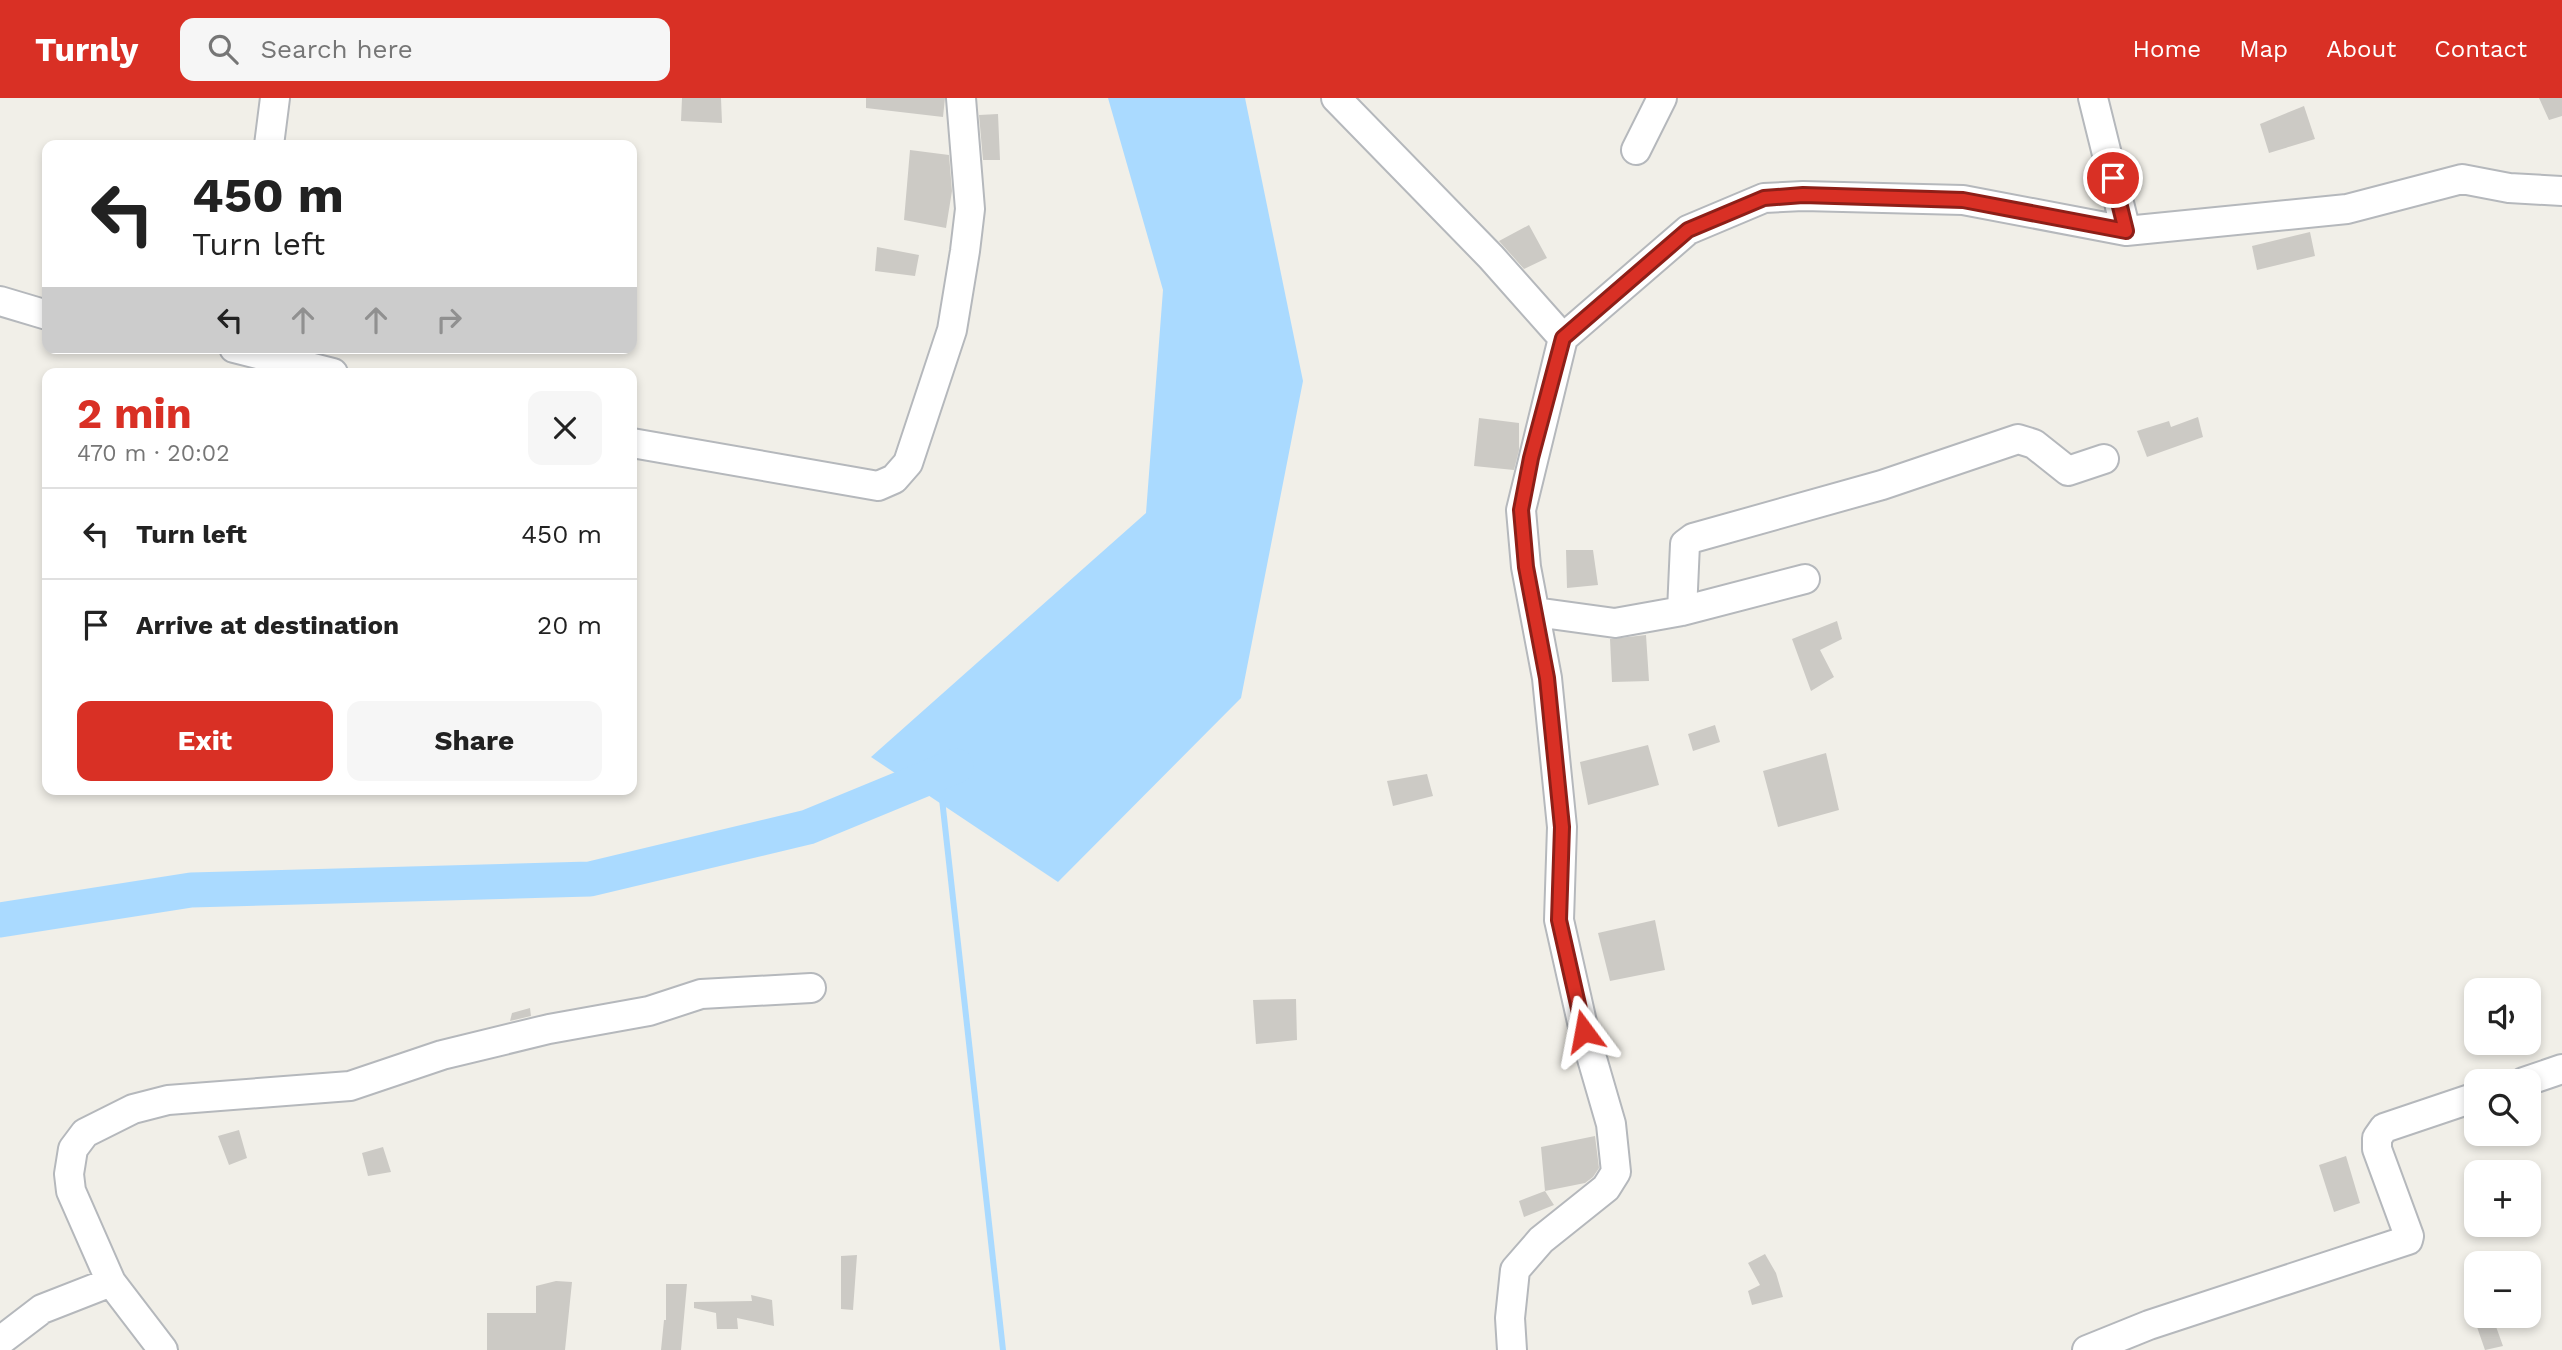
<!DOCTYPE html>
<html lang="en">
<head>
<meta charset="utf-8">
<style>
  :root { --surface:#fff; --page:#f6f6f6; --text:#222; --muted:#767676; --line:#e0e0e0; --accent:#d93025 }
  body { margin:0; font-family:"Work Sans",sans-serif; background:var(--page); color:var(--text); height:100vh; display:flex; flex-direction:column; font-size:26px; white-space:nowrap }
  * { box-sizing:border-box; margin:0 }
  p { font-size:23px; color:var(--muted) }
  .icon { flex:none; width:38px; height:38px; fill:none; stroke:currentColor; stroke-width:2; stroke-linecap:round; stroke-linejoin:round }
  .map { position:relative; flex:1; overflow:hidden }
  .panel { position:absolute; left:42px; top:270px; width:595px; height:427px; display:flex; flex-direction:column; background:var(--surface); border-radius:14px; box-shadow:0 4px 10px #0003 }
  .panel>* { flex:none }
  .banner { position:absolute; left:42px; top:42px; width:595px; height:214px; border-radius:14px; box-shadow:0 4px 10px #0003; background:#fff; color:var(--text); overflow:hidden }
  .tools { position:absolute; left:2464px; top:880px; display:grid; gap:14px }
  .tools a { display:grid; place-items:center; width:77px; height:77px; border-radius:14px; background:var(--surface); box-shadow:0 4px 10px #0003; font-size:35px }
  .pin { position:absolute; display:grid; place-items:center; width:60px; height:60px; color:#fff; margin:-30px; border:4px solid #fff; border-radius:50%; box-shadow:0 2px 7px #0007 }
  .me { position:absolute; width:77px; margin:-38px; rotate:347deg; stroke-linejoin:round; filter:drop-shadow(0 0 5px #0008) }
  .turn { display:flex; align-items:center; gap:24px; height:147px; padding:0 35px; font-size:32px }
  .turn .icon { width:91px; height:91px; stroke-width:2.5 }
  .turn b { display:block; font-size:49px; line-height:60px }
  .lanes { display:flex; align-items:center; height:66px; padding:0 35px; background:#0003; justify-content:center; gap:35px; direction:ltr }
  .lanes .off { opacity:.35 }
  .round { display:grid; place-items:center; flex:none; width:74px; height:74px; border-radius:14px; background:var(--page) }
  .head { display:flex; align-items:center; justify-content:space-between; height:119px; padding:0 35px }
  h1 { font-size:42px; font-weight:700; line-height:52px; color:var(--accent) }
  .primary-button { display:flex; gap:14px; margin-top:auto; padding:14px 35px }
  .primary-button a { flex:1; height:80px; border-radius:14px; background:var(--accent); color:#fff; font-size:28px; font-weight:700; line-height:80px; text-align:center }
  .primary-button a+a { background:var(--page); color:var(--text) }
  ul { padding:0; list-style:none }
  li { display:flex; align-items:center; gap:21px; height:91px; padding:0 35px; border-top:2px solid var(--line) }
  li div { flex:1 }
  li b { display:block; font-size:26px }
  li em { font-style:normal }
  header { display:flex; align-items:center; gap:42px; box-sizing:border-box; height:98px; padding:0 35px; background:var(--accent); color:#fff }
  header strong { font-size:33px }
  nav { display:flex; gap:38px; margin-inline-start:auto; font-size:24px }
  .search { width:490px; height:63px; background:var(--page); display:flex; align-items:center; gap:18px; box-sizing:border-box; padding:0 24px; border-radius:14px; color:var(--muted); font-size:26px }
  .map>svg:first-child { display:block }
  .water { fill:#aadaff }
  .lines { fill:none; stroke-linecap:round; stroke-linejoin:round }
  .stream { stroke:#aadaff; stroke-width:6 }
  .river { stroke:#aadaff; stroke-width:35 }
  .building { fill:#cccac5 }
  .minor-casing { stroke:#b5b8bc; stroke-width:32 }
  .minor { stroke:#fff; stroke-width:28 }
  .route-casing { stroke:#8d1f18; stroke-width:18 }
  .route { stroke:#d93025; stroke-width:12 }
</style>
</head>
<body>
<header>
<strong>Turnly</strong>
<div class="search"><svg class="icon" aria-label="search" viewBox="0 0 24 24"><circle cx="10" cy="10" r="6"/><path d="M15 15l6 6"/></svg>Search here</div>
<nav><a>Home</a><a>Map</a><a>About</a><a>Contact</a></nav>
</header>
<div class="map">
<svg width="2562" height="1252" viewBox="0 0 2562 1252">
  <rect width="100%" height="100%" fill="#f1efe8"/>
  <path class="water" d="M1108 0H1245L1303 283 1241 600 1058 784 871 659 1146 415 1163 192Z"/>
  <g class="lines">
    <path class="stream" d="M942 701 1003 1252"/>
    <path class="river" d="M0 822 191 792 590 781 808 729 956 668"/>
  </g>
  <path class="building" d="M682 0H721L722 25 681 23Z
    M866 0H945L943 19 866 10Z
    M2539 0H2562V18L2549 22Z
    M2304 8 2315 41 2269 55 2260 26Z
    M998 16 1000 62H983L979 17Z
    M910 52 949 57 952 93 946 130 904 122Z
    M1529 127 1547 160 1524 171 1499 143Z
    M2310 134 2315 158 2257 172 2252 148Z
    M877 149 919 157 915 178 875 173Z
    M2198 319 2203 339 2147 359 2137 333 2169 323 2171 329Z
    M1479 320 1519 325V352L1514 372 1474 368Z
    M1566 452H1593L1598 487 1567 490Z
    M1837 523 1842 541 1820 552 1834 579 1811 593 1792 541Z
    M1646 537 1649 583 1612 584 1610 541Z
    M1715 627 1720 644 1693 653 1688 636Z
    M1648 647 1659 687 1588 707 1580 664Z
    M1826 655 1839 712 1778 729 1763 673Z
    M1427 676 1433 698 1393 708 1387 683Z
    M1655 822 1665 872 1610 883 1598 835Z
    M1296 901 1297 942 1256 946 1253 902Z
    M530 910 531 918 510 923 512 915Z
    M239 1032 247 1060 229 1067 218 1038Z
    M1595 1038 1599 1070 1593 1079 1585 1085 1545 1093 1541 1049Z
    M383 1049 391 1074 368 1078 362 1055Z
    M2346 1058 2360 1105 2334 1114 2319 1067Z
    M1545 1093 1554 1107 1524 1119 1519 1103Z
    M1765 1156 1776 1175 1783 1199 1752 1207 1748 1193 1760 1187 1748 1165Z
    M857 1157 853 1212 841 1211V1158Z
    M556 1183 572 1184 565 1252H487V1215H536V1188Z
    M666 1186H687L681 1252H661L664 1222H666Z
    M751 1197 772 1202 774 1228 737 1220 738 1231H717L716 1215 694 1210V1204L752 1203Z
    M2494 1223 2503 1248 2485 1252 2477 1229Z"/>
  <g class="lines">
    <defs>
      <path id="minor" d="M1336 0 1491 159 1563 240 1521 412 1526 469 1547 580 1562 729 1559 822 1584 933 1611 1026 1616 1074 1606 1090 1541 1142 1515 1172 1510 1220 1512 1252
        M2093 0 2126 133
        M269 47 275 0
        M1636 52 1662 0
        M0 203 47 217
        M1563 240 1688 132 1764 100 1803 98 1963 102 2126 133 2347 111 2462 81 2509 90 2562 93
        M234 250 333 275
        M632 345 878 388 894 381 908 365 952 232 965 153 970 111 961 0
        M1682 513 1685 446 1693 440 1882 387 2018 341 2034 346 2068 373 2104 361
        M1535 514 1615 525 1682 513 1805 481
        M2524 984 2562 971
        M0 1243 42 1211 111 1184
        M163 1252 111 1184 71 1093 69 1076 73 1051 85 1035 133 1011 168 1002 350 988 442 957 549 931 649 913 701 896 811 890
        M2087 1252 2149 1227 2408 1142 2409 1138 2377 1051V1040L2384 1030 2476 999"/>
    </defs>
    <use href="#minor" class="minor-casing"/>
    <use href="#minor" class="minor"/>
  </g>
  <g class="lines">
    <defs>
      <path id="route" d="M1584 933 1559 822 1562 729 1547 580 1526 469 1521 412 1531 360 1563 240 1688 132 1764 100 1803 97 1963 102 2126 133 2113 80"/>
    </defs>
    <use href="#route" class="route-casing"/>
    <use href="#route" class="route"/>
  </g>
</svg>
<div class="tools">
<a><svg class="icon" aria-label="sound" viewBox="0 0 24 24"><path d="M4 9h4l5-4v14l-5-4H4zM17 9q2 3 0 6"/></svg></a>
<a><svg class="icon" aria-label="search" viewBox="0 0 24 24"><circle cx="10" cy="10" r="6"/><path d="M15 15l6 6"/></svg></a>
<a>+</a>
<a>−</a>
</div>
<div class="pin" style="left:2113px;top:80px;background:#d93025"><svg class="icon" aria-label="arrive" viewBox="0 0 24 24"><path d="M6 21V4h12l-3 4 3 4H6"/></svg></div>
<svg class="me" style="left:1584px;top:933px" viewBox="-20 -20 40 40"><path d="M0-17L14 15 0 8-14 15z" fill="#d93025" stroke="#fff" stroke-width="4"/></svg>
<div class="banner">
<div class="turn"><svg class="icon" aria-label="left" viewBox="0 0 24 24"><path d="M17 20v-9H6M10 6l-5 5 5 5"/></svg><div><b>450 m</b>Turn left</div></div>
<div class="lanes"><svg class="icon" aria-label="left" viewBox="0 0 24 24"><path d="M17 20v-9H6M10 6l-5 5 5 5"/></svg><svg class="icon off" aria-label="ahead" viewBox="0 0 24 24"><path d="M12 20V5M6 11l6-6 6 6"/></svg><svg class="icon off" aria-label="ahead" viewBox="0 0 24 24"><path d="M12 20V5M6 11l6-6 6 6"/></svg><svg class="icon off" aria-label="right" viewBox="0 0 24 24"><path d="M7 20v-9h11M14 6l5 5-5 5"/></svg></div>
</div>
<section class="panel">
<div class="head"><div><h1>2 min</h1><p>470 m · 20:02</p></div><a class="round"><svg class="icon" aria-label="close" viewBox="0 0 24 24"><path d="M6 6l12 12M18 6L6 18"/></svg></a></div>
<ul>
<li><svg class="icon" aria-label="left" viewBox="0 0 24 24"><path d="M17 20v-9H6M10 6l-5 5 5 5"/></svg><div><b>Turn left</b></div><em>450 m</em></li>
<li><svg class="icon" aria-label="arrive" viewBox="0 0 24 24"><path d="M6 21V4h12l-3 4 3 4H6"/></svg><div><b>Arrive at destination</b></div><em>20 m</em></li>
</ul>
<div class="primary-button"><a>Exit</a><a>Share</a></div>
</section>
</div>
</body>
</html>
